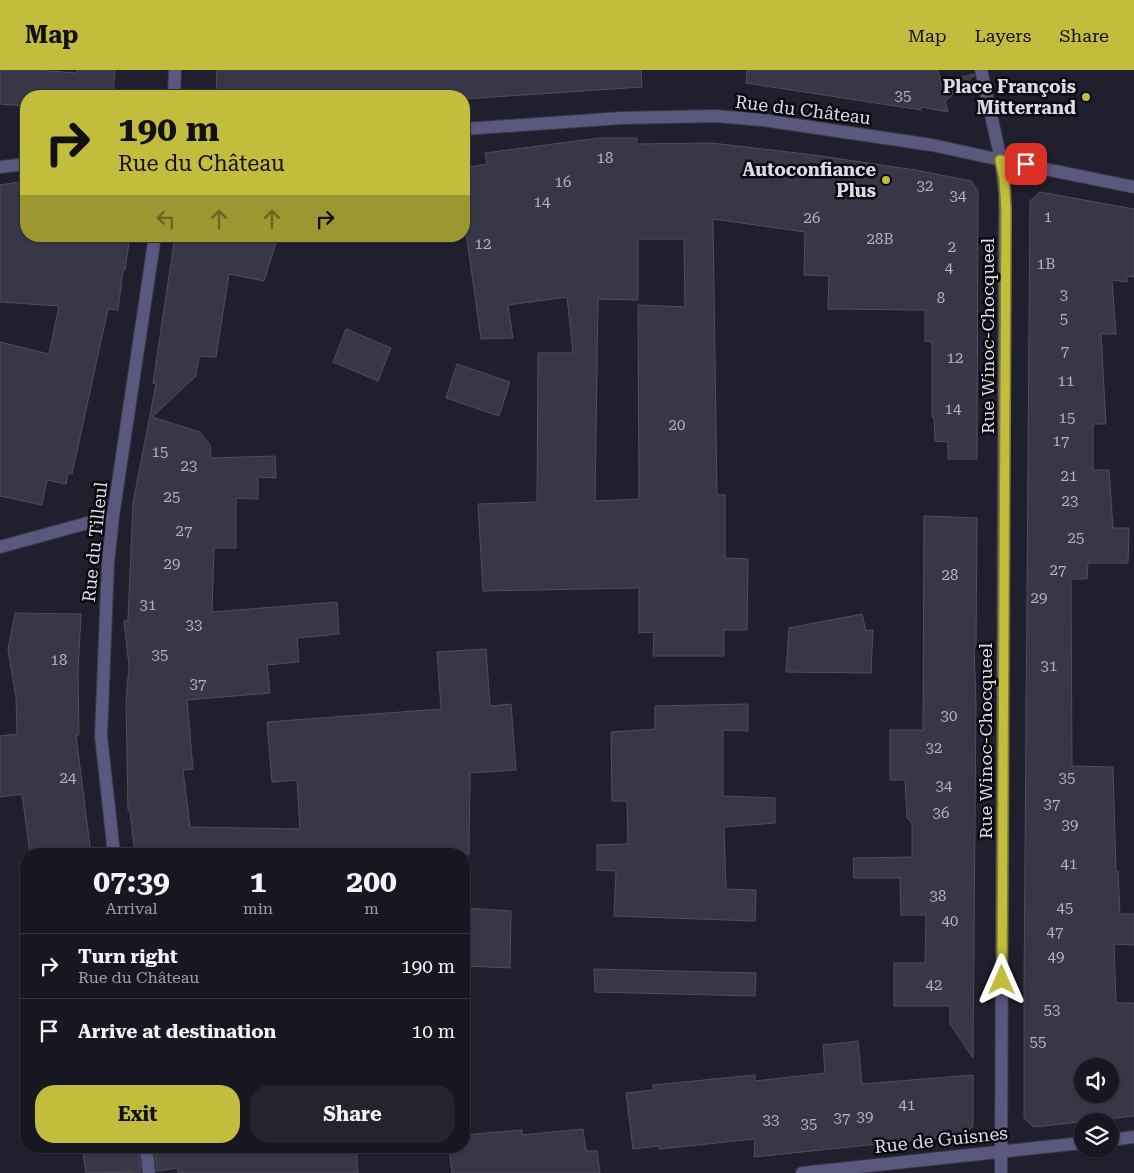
<!DOCTYPE html>
<html lang="en">
<head>
<meta charset="utf-8">
<style>
  :root { --surface:#171722; --page:#24242f; --text:#f1f3f6; --muted:#9e9fa5; --line:#363640; --accent:#c3bd3e }
  body { margin:0; font-family:"Roboto Serif",serif; background:var(--page); color:var(--text); height:100vh; display:flex; flex-direction:column; font-size:19px; white-space:nowrap }
  * { box-sizing:border-box; margin:0 }
  p { font-size:16px; color:var(--muted) }
  .icon { flex:none; width:28px; height:28px; fill:none; stroke:currentColor; stroke-width:2; stroke-linecap:round; stroke-linejoin:round }
  .map { position:relative; flex:1; overflow:hidden }
  .drawer { position:absolute; left:20px; top:778px; width:450px; height:305px; display:flex; flex-direction:column; background:var(--surface); border-radius:20px; box-shadow:0 1px 4px #0004,0 0 0 1px var(--line) }
  .drawer>* { flex:none }
  .top-card { position:absolute; left:20px; top:20px; width:450px; height:152px; border-radius:20px; box-shadow:0 1px 4px #0004,0 0 0 1px var(--line); background:#c3bd3e; color:#111; overflow:hidden }
  .controls { position:absolute; left:1074px; top:988px; display:grid; gap:10px }
  .controls a { display:grid; place-items:center; width:45px; height:45px; border-radius:50%; background:var(--surface); box-shadow:0 1px 4px #0004,0 0 0 1px var(--line); font-size:25px }
  .pin { position:absolute; display:grid; place-items:center; width:42px; height:42px; color:#fff; margin:-21px; border-radius:10px; box-shadow:0 2px 8px #0006 }
  .me { position:absolute; width:55px; margin:-28px; rotate:0deg; stroke-linejoin:round; filter:drop-shadow(0 0 4px #0008) }
  .turn { display:flex; align-items:center; gap:18px; height:105px; padding:0 15px; font-size:22px }
  .turn .icon { width:65px; height:65px; stroke-width:2.5 }
  .turn b { display:block; font-size:35px; line-height:42px }
  .lanes { display:flex; align-items:center; height:48px; padding:0 15px; background:#0003; justify-content:center; gap:25px; direction:ltr }
  .lanes .off { opacity:.35 }
  .eta { display:flex; justify-content:space-evenly; align-items:center; height:85px; text-align:center }
  .eta b { font-size:30px; font-weight:700; line-height:35px }
  .cta { display:flex; gap:10px; margin-top:auto; padding:10px 15px }
  .cta a { flex:1; height:58px; border-radius:20px; background:var(--accent); color:#111; font-size:20px; font-weight:700; line-height:58px; text-align:center }
  .cta a+a { background:var(--page); color:var(--text) }
  ul { padding:0; list-style:none }
  li { display:flex; align-items:center; gap:15px; height:65px; padding:0 15px; border-top:1px solid var(--line) }
  li div { flex:1 }
  li b { display:block; font-size:19px }
  li em { font-style:normal }
  header { display:flex; align-items:center; gap:30px; box-sizing:border-box; height:70px; padding:0 25px; background:var(--accent); color:#111 }
  header strong { font-size:24px }
  nav { display:flex; gap:28px; margin-inline-start:auto; font-size:18px }
  .map>svg:first-child { display:block }
  .building { fill:#373748; stroke:#4f4f61; fill-rule:evenodd }
  .lines { fill:none; stroke-linecap:round; stroke-linejoin:round }
  .minor-casing { stroke:#393948; stroke-width:14 }
  .tertiary-casing { stroke:#393948; stroke-width:14 }
  .minor { stroke:#5b5880; stroke-width:12 }
  .tertiary { stroke:#5b5880; stroke-width:12 }
  .route-casing { stroke:#7f7b28; stroke-width:12 }
  .route { stroke:#c3bd3e; stroke-width:9 }
  .poi-dot { fill:#c3bd3e; stroke:#0a0910; stroke-width:2 }
  .labels { text-anchor:middle; stroke-width:5; stroke-linejoin:round; paint-order:stroke }
  .number-label { font-size:15px; fill:#b3b3bf }
  .poi-label { font-size:18px; font-weight:bold; fill:#dcdce7; stroke:#0a0910; text-anchor:end }
  .street-label { font-size:18px; fill:#dcdce7; stroke:#0a0910 }
</style>
</head>
<body>
<header>
<strong>Map</strong>
<nav><a>Map</a><a>Layers</a><a>Share</a></nav>
</header>
<div class="map">
<svg width="1134" height="1103" viewBox="0 0 1134 1103">
  <rect width="100%" height="100%" fill="#1f1f2e"/>
  <path class="building" d="M0 0H37L76 3 77 0H115L113 26H26V36L0 34Z
    M217 0H641L642 17 464 29V26H216Z
    M747 0H938L941 12 974 4V6L945 31 948 42 921 37V40L746 13Z
    M599 68H637V74L712 73 814 85 915 100 971 111 978 121 977 389H948V372L935 371 934 347H932V272L925 271V240L828 239 829 206 804 205 805 162 713 149 717 425H725V488L748 489 747 560H724V586H653L654 562 639 563V518L483 521 478 434 537 432 538 283H573L567 227 539 231V228L538 231 508 235 513 268 481 269 464 148V103L471 102V97L487 94 485 83ZM638 169H684L685 237 638 235 639 429 595 431 598 229 638 230Z
    M26 111V166H130L125 200H123L118 240 108 239 72 404 68 403 66 414 47 410 42 435 0 426V272L49 284 59 236 0 232V115Z
    M1040 122 1134 139V207L1127 206V212L1112 210 1116 264H1101L1106 354H1093V400H1109L1113 458H1129L1128 493H1088L1087 509H1071L1072 696 1113 697 1116 802 1118 801 1120 844H1134V875L1114 874 1116 933H1134V1046L1034 1057 1024 1048V920L1030 131ZM1082 996H1110V1024H1082Z
    M175 166H278L264 211 229 204 216 287 199 286 196 306 152 347 200 362 210 375 211 388 275 386 276 408 258 407V429L236 428V478H214L212 542 337 532 339 564 297 568 299 592 267 595 270 623 187 630 193 699 183 700 190 757 300 759 297 710 272 712 267 652 441 639 437 582 486 579 490 636 511 634 516 700 470 703 469 784H135L130 741 128 740 126 631 129 596 124 551 128 550 133 433 156 314 153 313Z
    M346 259 391 278 378 311 333 292Z
    M457 294 510 312 499 346 446 328Z
    M924 446 977 448 976 577H974L976 633 973 988 950 954V936H894V893H925L926 845H901L900 808H854L853 788 912 787V753L907 748 905 710H890V660H923Z
    M15 543 81 544 78 601 79 665H76L91 784H30L22 724 0 727V666L17 664 16 627 8 580Z
    M862 544 866 561 873 560 871 603 786 602 789 558Z
    M748 634V661L723 660V726L775 728V753L724 757 726 819 756 820 755 851 614 846 616 801 597 800V775L628 774 627 731H612L611 662 655 659V636Z
    M464 838 511 841 510 898 464 896Z
    M594 899 756 903 755 926 595 922Z
    M858 971 862 1014 973 1005V1056L964 1065 754 1087 755 1069 659 1079V1076L633 1079 626 1023 653 1020V1015L755 1005V1011L825 1003 823 975Z
    M583 1059 586 1081H597L600 1103H452L449 1076H464V1065L522 1060V1065Z
    M82 1076H138L141 1102 86 1103Z
    M154 1076H356L358 1103H178V1098L157 1101Z"/>
  <g class="lines">
    <defs>
      <path id="minor" d="M464 59 622 48 716 46 762 50 932 75 1001 90
        M0 97 26 94
        M0 477 113 446
        M1110 1070 1134 1067
        M802 1103 1082 1073"/>
      <path id="tertiary" d="M981 0 1001 90 1005 124 1001 1103
        M174 26 175 0
        M1001 90 1134 117
        M114 784 101 666 108 493 113 446 155 166
        M146 1076 149 1103"/>
    </defs>
    <use href="#minor" class="minor-casing"/>
    <use href="#tertiary" class="tertiary-casing"/>
    <use href="#minor" class="minor"/>
    <use href="#tertiary" class="tertiary"/>
  </g>
  <g class="lines">
    <defs>
      <path id="route" d="M1002 910 1006 140 1004 108 1000 90 1026 94"/>
    </defs>
    <use href="#route" class="route-casing"/>
    <use href="#route" class="route"/>
  </g>
  <g class="poi-dot">
    <circle cx="1086" cy="27" r="5"/>
    <circle cx="886" cy="110" r="5"/>
  </g>
  <g class="labels">
    <g class="number-label">
      <text x="903" y="31">35</text>
      <text x="605" y="93">18</text>
      <text x="563" y="117">16</text>
      <text x="925" y="121">32</text>
      <text x="958" y="131">34</text>
      <text x="542" y="137">14</text>
      <text x="1048" y="152">1</text>
      <text x="812" y="153">26</text>
      <text x="880" y="174">28B</text>
      <text x="483" y="179">12</text>
      <text x="952" y="182">2</text>
      <text x="1046" y="199">1B</text>
      <text x="949" y="203">4</text>
      <text x="1064" y="230">3</text>
      <text x="941" y="233">8</text>
      <text x="1064" y="254">5</text>
      <text x="1065" y="286">7</text>
      <text x="955" y="293">12</text>
      <text x="1066" y="316">11</text>
      <text x="953" y="344">14</text>
      <text x="1067" y="353">15</text>
      <text x="677" y="360">20</text>
      <text x="1061" y="376">17</text>
      <text x="160" y="387">15</text>
      <text x="189" y="401">23</text>
      <text x="1069" y="411">21</text>
      <text x="172" y="432">25</text>
      <text x="1070" y="436">23</text>
      <text x="184" y="466">27</text>
      <text x="1076" y="473">25</text>
      <text x="172" y="499">29</text>
      <text x="1058" y="505">27</text>
      <text x="950" y="510">28</text>
      <text x="1039" y="533">29</text>
      <text x="148" y="540">31</text>
      <text x="194" y="560">33</text>
      <text x="160" y="590">35</text>
      <text x="59" y="595">18</text>
      <text x="1049" y="601">31</text>
      <text x="198" y="619">37</text>
      <text x="949" y="651">30</text>
      <text x="934" y="683">32</text>
      <text x="68" y="713">24</text>
      <text x="1067" y="713">35</text>
      <text x="944" y="721">34</text>
      <text x="1052" y="739">37</text>
      <text x="941" y="748">36</text>
      <text x="1070" y="760">39</text>
      <text x="1069" y="799">41</text>
      <text x="938" y="831">38</text>
      <text x="1065" y="843">45</text>
      <text x="950" y="856">40</text>
      <text x="1055" y="867">47</text>
      <text x="1056" y="892">49</text>
      <text x="934" y="920">42</text>
      <text x="1052" y="945">53</text>
      <text x="1038" y="977">55</text>
      <text x="907" y="1040">41</text>
      <text x="865" y="1052">39</text>
      <text x="842" y="1053">37</text>
      <text x="771" y="1055">33</text>
      <text x="809" y="1059">35</text>
    </g>
    <g class="poi-label">
      <text x="1076" y="23">Place François<tspan x="1076" dy="21">Mitterrand</tspan></text>
      <text x="876" y="106">Autoconfiance<tspan x="876" dy="21">Plus</tspan></text>
    </g>
    <g class="street-label">
      <text transform="translate(803 40) rotate(7)" y="6">Rue du Château</text>
      <text transform="translate(988 266) rotate(-90)" y="6">Rue Winoc-Chocqueel</text>
      <text transform="translate(95 472) rotate(-84)" y="6">Rue du Tilleul</text>
      <text transform="translate(986 671) rotate(-90)" y="6">Rue Winoc-Chocqueel</text>
      <text transform="translate(941 1070) rotate(-6)" y="6">Rue de Guisnes</text>
    </g>
  </g>
</svg>
<div class="controls">
<a><svg class="icon" aria-label="sound" viewBox="0 0 24 24"><path d="M4 9h4l5-4v14l-5-4H4zM17 9q2 3 0 6"/></svg></a>
<a><svg class="icon" aria-label="layers" viewBox="0 0 24 24"><path d="M12 4l9 5-9 5-9-5zM3 14l9 5 9-5"/></svg></a>
</div>
<div class="pin" style="left:1026px;top:94px;background:#d93025"><svg class="icon" aria-label="arrive" viewBox="0 0 24 24"><path d="M6 21V4h12l-3 4 3 4H6"/></svg></div>
<svg class="me" style="left:1002px;top:910px" viewBox="-20 -20 40 40"><path d="M0-17L14 15 0 8-14 15z" fill="#c3bd3e" stroke="#fff" stroke-width="4"/></svg>
<div class="top-card">
<div class="turn"><svg class="icon" aria-label="right" viewBox="0 0 24 24"><path d="M7 20v-9h11M14 6l5 5-5 5"/></svg><div><b>190 m</b>Rue du Château</div></div>
<div class="lanes"><svg class="icon off" aria-label="left" viewBox="0 0 24 24"><path d="M17 20v-9H6M10 6l-5 5 5 5"/></svg><svg class="icon off" aria-label="ahead" viewBox="0 0 24 24"><path d="M12 20V5M6 11l6-6 6 6"/></svg><svg class="icon off" aria-label="ahead" viewBox="0 0 24 24"><path d="M12 20V5M6 11l6-6 6 6"/></svg><svg class="icon" aria-label="right" viewBox="0 0 24 24"><path d="M7 20v-9h11M14 6l5 5-5 5"/></svg></div>
</div>
<section class="drawer">
<div class="eta">
<div><b>07:39</b><p>Arrival</p></div>
<div><b>1</b><p>min</p></div>
<div><b>200</b><p>m</p></div>
</div>
<ul>
<li><svg class="icon" aria-label="right" viewBox="0 0 24 24"><path d="M7 20v-9h11M14 6l5 5-5 5"/></svg><div><b>Turn right</b><p>Rue du Château</p></div><em>190 m</em></li>
<li><svg class="icon" aria-label="arrive" viewBox="0 0 24 24"><path d="M6 21V4h12l-3 4 3 4H6"/></svg><div><b>Arrive at destination</b></div><em>10 m</em></li>
</ul>
<div class="cta"><a>Exit</a><a>Share</a></div>
</section>
</div>
</body>
</html>
